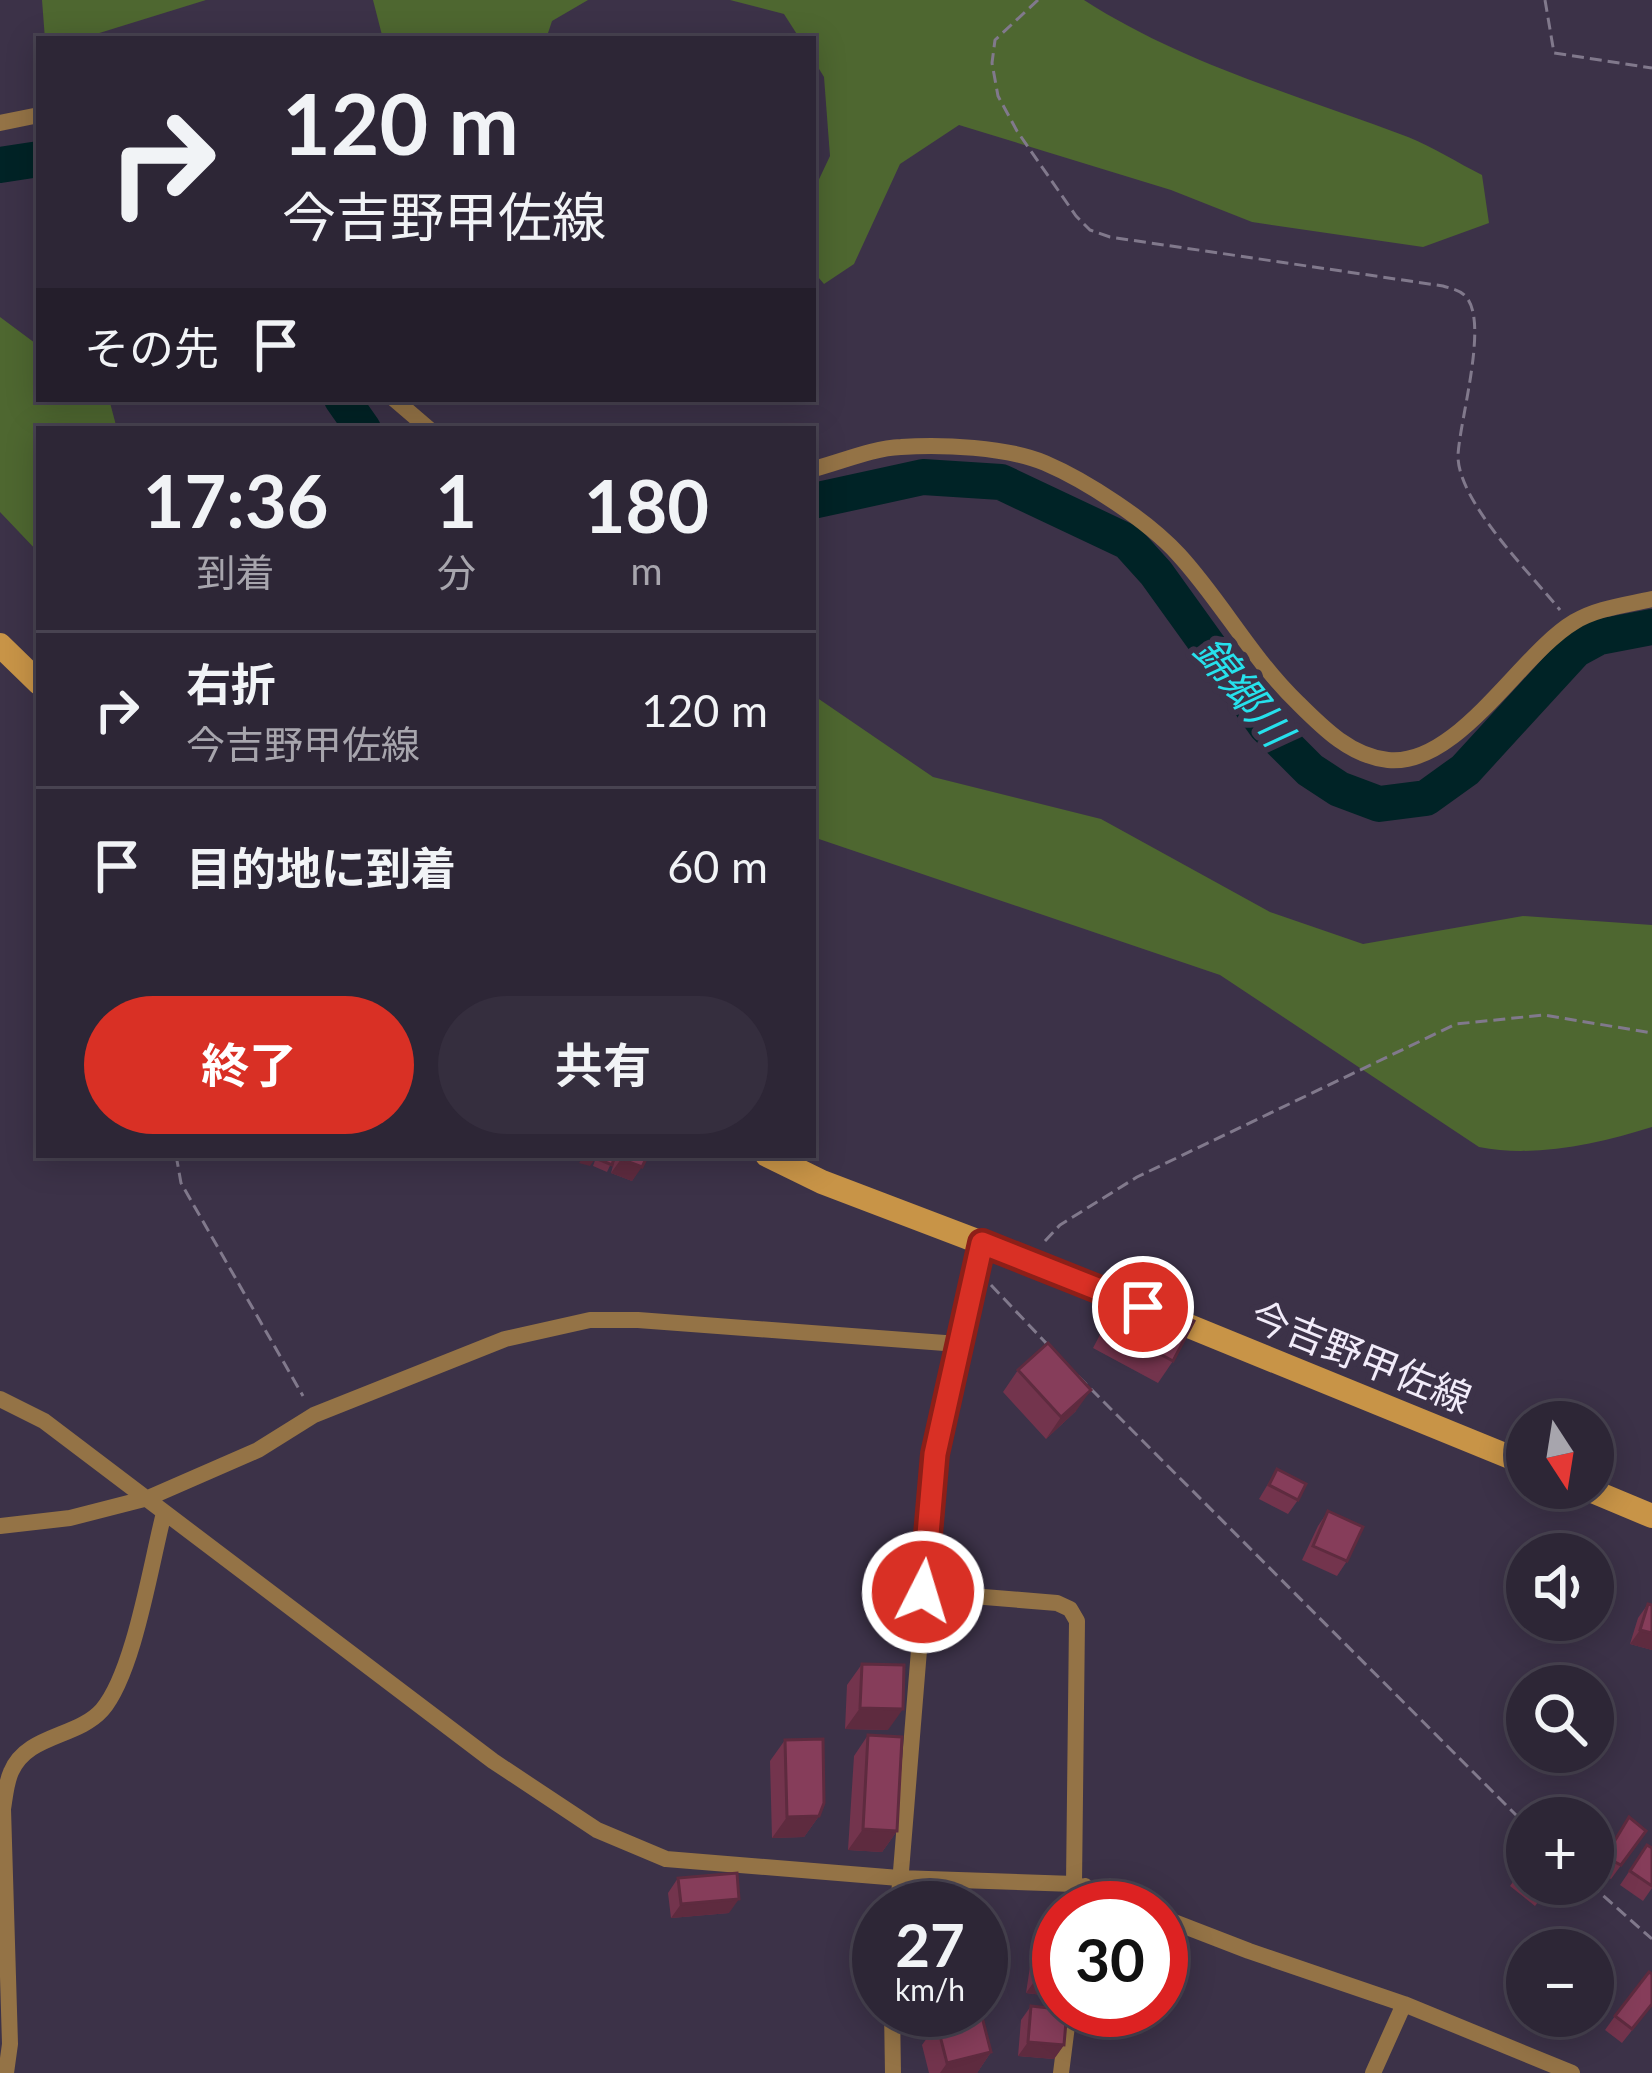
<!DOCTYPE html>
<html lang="ja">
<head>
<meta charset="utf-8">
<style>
  :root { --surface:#2d2636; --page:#352e3e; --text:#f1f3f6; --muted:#a7a5ad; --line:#484351; --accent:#d93025 }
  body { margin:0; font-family:Lato,"Noto Sans JP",sans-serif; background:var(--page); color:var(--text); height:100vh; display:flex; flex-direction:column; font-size:45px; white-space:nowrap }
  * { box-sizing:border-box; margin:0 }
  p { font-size:39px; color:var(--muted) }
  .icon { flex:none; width:66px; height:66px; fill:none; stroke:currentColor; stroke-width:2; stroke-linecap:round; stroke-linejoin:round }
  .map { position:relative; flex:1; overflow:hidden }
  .drawer { position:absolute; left:36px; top:426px; width:780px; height:732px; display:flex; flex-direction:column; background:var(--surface); border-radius:0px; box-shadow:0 6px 30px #0003,0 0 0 3px var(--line) }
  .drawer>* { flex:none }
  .hud { position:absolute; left:36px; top:36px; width:780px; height:366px; border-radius:0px; box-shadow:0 6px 30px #0003,0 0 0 3px var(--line); background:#2d2636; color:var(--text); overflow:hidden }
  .needle { width:78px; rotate:168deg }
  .fabs { position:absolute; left:1506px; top:1401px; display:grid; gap:24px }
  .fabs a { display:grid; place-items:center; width:108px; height:108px; border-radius:50%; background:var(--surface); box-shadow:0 6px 30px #0003,0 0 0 3px var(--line); font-size:60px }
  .speed { position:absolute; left:852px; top:1881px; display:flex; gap:24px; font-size:60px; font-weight:700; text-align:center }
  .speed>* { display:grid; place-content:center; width:156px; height:156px; border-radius:50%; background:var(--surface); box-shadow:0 6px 30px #0003,0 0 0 3px var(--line); line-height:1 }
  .speed small { font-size:30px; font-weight:400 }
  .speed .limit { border:18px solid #d22; background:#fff; color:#111 }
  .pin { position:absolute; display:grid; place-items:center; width:102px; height:102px; color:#fff; margin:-51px; border:6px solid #fff; border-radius:50%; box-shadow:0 3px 12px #0007 }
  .me { position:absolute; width:132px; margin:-66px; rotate:5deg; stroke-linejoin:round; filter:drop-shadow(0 0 9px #0008) }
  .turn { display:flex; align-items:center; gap:42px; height:252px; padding:0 48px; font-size:54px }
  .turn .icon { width:156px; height:156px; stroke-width:2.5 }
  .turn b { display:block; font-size:84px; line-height:102px }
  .then { display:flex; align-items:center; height:114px; padding:0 48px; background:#0003; gap:24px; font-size:45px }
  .eta { display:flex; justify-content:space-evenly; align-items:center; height:204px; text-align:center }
  .eta b { font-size:72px; font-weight:700; line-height:84px }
  .primary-button { display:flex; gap:24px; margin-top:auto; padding:24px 48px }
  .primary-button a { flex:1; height:138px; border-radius:72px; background:var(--accent); color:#fff; font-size:48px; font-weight:700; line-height:138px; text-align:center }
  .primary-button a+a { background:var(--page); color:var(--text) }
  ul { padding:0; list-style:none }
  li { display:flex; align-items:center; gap:36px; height:156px; padding:0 48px; border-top:3px solid var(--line) }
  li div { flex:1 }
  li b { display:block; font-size:45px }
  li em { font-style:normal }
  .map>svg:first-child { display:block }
  .green { fill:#4e6730 }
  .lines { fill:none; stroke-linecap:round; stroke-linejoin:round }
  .river { stroke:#002326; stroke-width:36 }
  .path { stroke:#81798c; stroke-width:3; stroke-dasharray:12 6; stroke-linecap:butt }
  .minor { stroke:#947346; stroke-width:16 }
  .secondary { stroke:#c89447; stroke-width:24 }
  .wall { fill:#73344d }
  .shaded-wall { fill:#5e2b3f }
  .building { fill:#863d5a; stroke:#5e2b3f; stroke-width:3 }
  .route-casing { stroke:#8d1f18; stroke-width:30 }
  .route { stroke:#d93025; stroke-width:21 }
  .labels { text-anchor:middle; stroke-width:12; stroke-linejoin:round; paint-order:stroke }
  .street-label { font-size:39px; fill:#f1ebf9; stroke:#3c3248 }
  .water-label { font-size:42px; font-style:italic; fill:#26e1ec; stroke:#3c3248 }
</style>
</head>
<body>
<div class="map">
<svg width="1652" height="2073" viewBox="0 0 1652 2073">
  <rect width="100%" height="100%" fill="#3c3248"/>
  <path class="green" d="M42 0H206L80 39H45Z
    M373 0H588L552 21 546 39H383Z
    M730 0H1084C1183 64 1298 95 1408 137 1433 147 1458 163 1482 175L1489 223 1423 247 1252 222 1171 190 959 125 900 164 854 264 824 284 813 271V192L830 156 824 77 813 59V39H800L784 14Z
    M0 317 39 346V399H109L117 429H39V553L0 512Z
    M813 695 933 777 1101 819 1270 912 1363 944 1523 916 1652 925V1127C1598 1144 1534 1158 1479 1147L1220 975 813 837Z"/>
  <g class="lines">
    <path class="river" d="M0 165 39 159
      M342 399 363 429
      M813 501 923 477 1001 482 1128 542 1156 573 1266 726 1310 770 1339 789 1379 804 1426 798 1465 770 1575 650 1599 637 1652 627"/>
    <path class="path" d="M1038 0 995 40 992 63 998 96 1017 131 1076 216 1090 230 1110 237 1443 286C1452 289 1461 290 1467 298 1488 325 1460 419 1458 455 1457 501 1531 574 1560 610
      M1545 0 1554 53 1652 68
      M176 1155 181 1183 303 1396
      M1045 1241 1060 1225 1137 1177 1456 1024 1544 1015 1652 1033
      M991 1285 1046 1343
      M1078 1376 1527 1826
      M1590 1884 1652 1939"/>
    <path class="minor" d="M0 123 39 115
      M394 399 429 429
      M813 469C841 462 872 448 901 447 941 444 1007 447 1045 463 1087 481 1148 521 1179 555 1222 602 1252 659 1298 703 1324 729 1351 756 1388 760 1458 767 1520 654 1574 622 1597 608 1626 605 1652 599
      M0 1399 44 1421 493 1761 597 1830 666 1859 899 1878 1074 1884 1140 1908
      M0 1526 70 1518 148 1498 258 1450 314 1415 505 1339 590 1320H638L958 1344
      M923 1592 1057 1603 1070 1609 1077 1621 1074 1884
      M898 1908 935 1454 982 1243
      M1082 1908 1085 1886
      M1161 1917 1249 1951 1404 2004 1572 2073
      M892 2010 893 2073
      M6 2073 10 2044 3 1809C5 1797 6 1783 11 1772 27 1734 77 1738 102 1710 134 1673 151 1563 164 1513
      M1061 2073 1069 2010
      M1373 2073 1404 2004"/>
    <path class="secondary" d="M0 645 39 683
      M767 1155 822 1182 1027 1260 1527 1464
      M1585 1488 1652 1516"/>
  </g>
  <path class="wall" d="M597 1155H615L607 1172 593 1166Z
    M616 1155H648L632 1181 611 1173Z
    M1129 1286 1173 1361 1158 1383 1093 1348 1114 1308Z
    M1018 1370 1076 1411 1046 1439 1003 1392Z
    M1277 1469 1298 1500 1288 1514 1259 1499Z
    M1328 1511 1347 1561 1337 1576 1302 1560 1318 1526Z
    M1648 1604 1652 1650 1630 1644 1638 1618Z
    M862 1664 888 1730 845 1729 847 1685Z
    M868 1735 897 1831 882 1852 848 1850 854 1756Z
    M785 1740 819 1816 804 1837 772 1838 770 1761Z
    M1629 1817 1646 1831 1611 1879 1595 1871Z
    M1647 1845 1652 1848V1888L1643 1901 1620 1885Z
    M1527 1862V1884H1552L1535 1906 1510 1886Z
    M678 1878 729 1913 671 1918 668 1893Z
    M1041 1946 1059 1997 1026 1993 1031 1960Z
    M1652 1974V2005L1622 2043 1605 2030 1615 2016Z
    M1031 2006 1064 2045 1054 2059 1018 2056 1021 2020Z
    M937 2024 991 2052 977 2073H929L922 2045Z"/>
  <path class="shaded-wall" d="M584 1156 595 1159 590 1166 579 1163Z
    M621 1159 642 1167 632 1181 611 1173Z
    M1091 1390 1076 1411 1046 1439 1061 1417Z
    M1640 1630 1652 1633V1650L1630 1644Z
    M860 1708 903 1709 888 1730 845 1729Z
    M819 1816 804 1837 772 1838 787 1817Z
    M863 1829 897 1831 882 1852 848 1850Z
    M739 1899 729 1913 671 1918 681 1904Z
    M1036 1979 1059 1982V1997L1026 1993Z
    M927 2010H971L969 2013 924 2014Z
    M1028 2042 1064 2045 1054 2059 1018 2056Z
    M991 2052 977 2073H940L947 2063Z"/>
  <path class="building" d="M599 1155H615L612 1165 598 1159Z
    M622 1155H648L642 1167 621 1159Z
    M1129 1286 1194 1321 1173 1361 1108 1326Z
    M1048 1343 1091 1390 1061 1417 1018 1370Z
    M1277 1469 1306 1484 1298 1500 1269 1485Z
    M1328 1511 1363 1527 1347 1561 1313 1546Z
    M1648 1604 1652 1605V1633L1640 1630Z
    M862 1664 904 1665 903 1709 860 1708Z
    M1550 1672 1590 1678 1589 1686H1548Z
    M868 1735 902 1737 897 1831 863 1829Z
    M823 1739 824 1803 819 1816 787 1817 785 1740Z
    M1629 1817 1646 1831 1621 1865 1605 1857Z
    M1647 1845 1652 1848V1886L1630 1871Z
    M1527 1862V1877L1520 1871Z
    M737 1873 739 1899 681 1904 678 1878Z
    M1536 1884H1551L1545 1891Z
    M1041 1946 1059 1948V1982L1036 1979Z
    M1649 1972 1652 1974V2004L1632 2029 1615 2016Z
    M1031 2006 1067 2010 1064 2045 1028 2042Z
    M981 2013 991 2052 947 2063 937 2024Z"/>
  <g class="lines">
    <defs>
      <path id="route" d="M923 1592 935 1454 982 1243 1143 1307"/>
    </defs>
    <use href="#route" class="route-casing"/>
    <use href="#route" class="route"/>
  </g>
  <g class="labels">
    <g class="street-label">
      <text transform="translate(1361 1357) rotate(22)" y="14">今吉野甲佐線</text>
    </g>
    <g class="water-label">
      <text transform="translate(1243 691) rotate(51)" y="15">錦郷川</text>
    </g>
  </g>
</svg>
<div class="fabs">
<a><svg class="needle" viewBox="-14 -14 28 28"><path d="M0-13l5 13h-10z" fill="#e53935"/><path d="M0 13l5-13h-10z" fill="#a7a5ad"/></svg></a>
<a><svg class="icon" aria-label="sound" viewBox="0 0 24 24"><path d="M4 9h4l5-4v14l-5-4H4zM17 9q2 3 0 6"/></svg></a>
<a><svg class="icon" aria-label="search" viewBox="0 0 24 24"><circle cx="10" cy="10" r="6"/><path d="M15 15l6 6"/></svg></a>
<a>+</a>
<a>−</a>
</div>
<div class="speed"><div>27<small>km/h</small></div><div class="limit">30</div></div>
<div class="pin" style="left:1143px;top:1307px;background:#d93025"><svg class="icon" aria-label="arrive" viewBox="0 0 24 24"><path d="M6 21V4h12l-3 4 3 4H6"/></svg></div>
<svg class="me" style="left:923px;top:1592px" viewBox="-20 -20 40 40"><circle r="17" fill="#d93025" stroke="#fff" stroke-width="3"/><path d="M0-11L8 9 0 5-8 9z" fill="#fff"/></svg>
<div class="hud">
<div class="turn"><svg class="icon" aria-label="right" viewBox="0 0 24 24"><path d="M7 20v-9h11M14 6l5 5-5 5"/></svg><div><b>120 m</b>今吉野甲佐線</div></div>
<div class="then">その先<svg class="icon" aria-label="arrive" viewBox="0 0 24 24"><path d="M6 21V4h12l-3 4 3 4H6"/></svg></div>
</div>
<section class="drawer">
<div class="eta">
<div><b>17:36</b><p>到着</p></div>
<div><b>1</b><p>分</p></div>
<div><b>180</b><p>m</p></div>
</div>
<ul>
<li><svg class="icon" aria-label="right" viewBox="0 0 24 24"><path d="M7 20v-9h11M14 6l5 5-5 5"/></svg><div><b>右折</b><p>今吉野甲佐線</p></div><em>120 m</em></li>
<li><svg class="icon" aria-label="arrive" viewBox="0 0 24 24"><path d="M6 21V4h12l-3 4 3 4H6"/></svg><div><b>目的地に到着</b></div><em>60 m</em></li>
</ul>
<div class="primary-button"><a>終了</a><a>共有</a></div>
</section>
</div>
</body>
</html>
